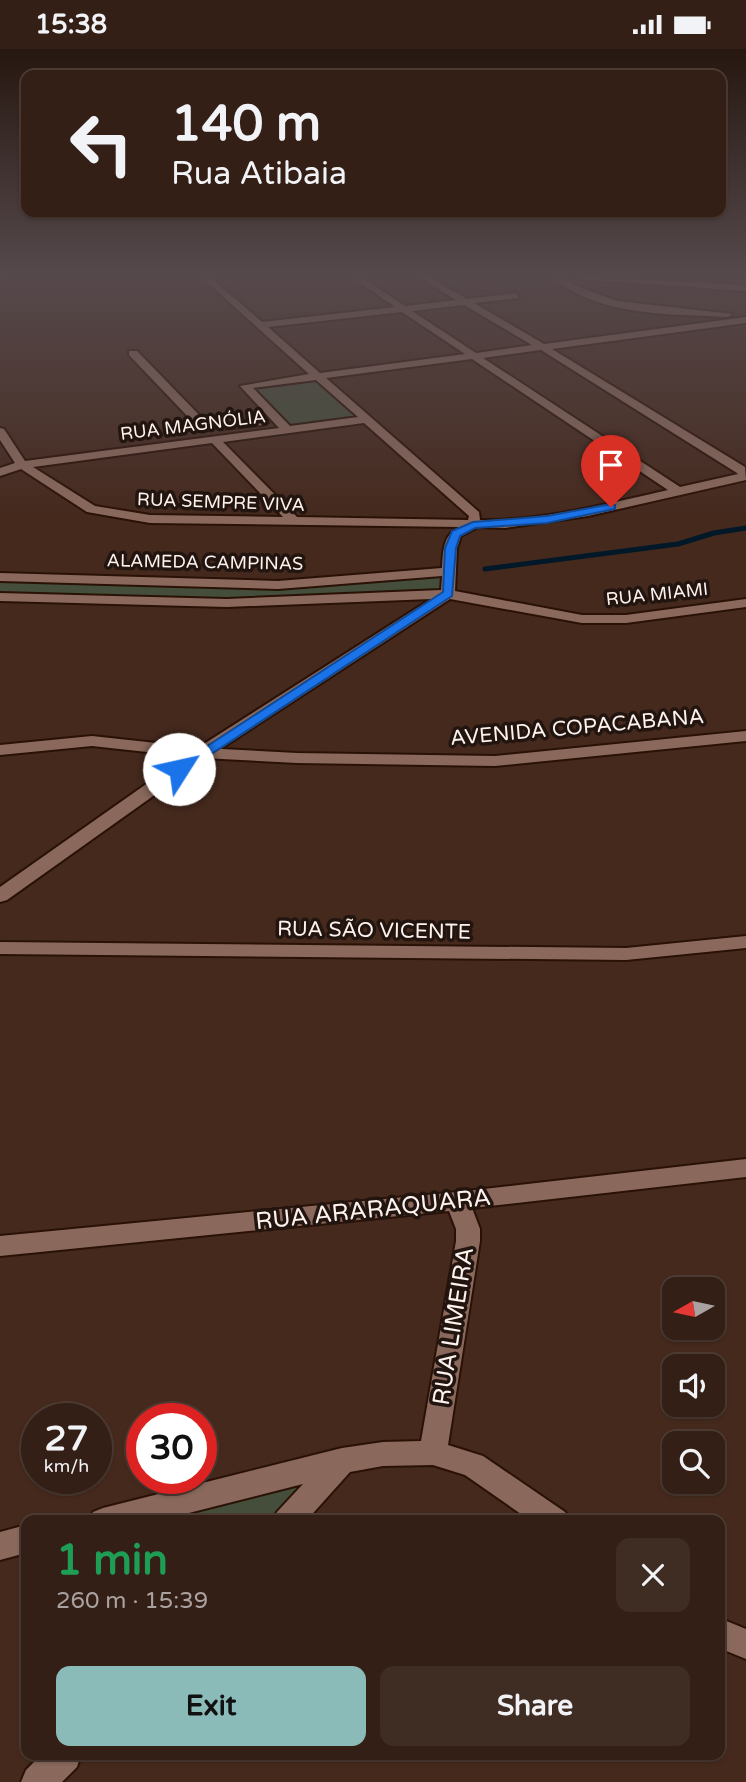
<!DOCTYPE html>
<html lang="en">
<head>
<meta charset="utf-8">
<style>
  :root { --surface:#341f16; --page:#3f2c23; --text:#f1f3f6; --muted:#a9a2a1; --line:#4e3d35; --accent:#8bbbb9 }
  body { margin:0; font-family:"Varela Round",sans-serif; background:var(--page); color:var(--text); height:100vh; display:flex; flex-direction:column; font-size:26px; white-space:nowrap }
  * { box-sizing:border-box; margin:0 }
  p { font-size:23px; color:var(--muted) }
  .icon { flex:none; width:38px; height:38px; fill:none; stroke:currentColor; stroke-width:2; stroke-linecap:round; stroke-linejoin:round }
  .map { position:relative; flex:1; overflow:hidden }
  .sheet { position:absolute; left:21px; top:1466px; width:704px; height:245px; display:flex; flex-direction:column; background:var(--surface); border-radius:14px; box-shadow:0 2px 5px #0004,0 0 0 2px var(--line) }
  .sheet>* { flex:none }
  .hud { position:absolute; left:21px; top:21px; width:705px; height:147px; border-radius:14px; box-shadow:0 2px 5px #0004,0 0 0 2px var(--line); background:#341f16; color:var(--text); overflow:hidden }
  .needle { width:46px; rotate:261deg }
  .controls { position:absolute; left:662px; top:1228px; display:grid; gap:14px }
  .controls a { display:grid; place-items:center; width:63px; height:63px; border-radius:14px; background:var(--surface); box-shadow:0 2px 5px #0004,0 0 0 2px var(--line); font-size:35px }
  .speed { position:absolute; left:21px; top:1354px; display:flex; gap:14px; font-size:35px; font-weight:700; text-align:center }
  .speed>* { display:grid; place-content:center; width:91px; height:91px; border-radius:50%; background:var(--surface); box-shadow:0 2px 5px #0004,0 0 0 2px var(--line); line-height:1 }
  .speed small { font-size:18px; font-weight:400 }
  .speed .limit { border:10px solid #d22; background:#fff; color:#111 }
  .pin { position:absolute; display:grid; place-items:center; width:60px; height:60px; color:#fff; margin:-72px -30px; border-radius:50% 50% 50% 0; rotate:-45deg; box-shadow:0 0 7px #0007 }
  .pin .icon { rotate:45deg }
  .me { position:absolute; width:77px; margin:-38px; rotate:55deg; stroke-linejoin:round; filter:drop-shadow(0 0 5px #0008) }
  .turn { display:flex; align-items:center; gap:24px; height:147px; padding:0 35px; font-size:32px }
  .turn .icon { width:91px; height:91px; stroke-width:2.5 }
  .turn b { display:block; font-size:49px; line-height:60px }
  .round { display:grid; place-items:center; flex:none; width:74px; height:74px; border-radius:14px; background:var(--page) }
  .head { display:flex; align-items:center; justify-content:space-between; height:119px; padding:0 35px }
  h1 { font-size:42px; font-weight:800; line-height:52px; color:#1e9e55 }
  .action { display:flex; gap:14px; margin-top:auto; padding:14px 35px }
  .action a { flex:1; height:80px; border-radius:14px; background:var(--accent); color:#111; font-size:28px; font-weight:800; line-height:80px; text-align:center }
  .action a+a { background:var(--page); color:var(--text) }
  .status { display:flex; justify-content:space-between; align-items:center; height:49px; padding:0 35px; background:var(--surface); direction:ltr }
  .status svg { height:19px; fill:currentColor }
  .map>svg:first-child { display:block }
  .commercial { fill:#403727 }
  .green { fill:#444e3b }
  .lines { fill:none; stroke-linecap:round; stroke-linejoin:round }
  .stream { stroke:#011829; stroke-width:5 }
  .minor-casing { stroke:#2a1106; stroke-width:4 }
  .tertiary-casing { stroke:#2a1106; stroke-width:4 }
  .secondary-casing { stroke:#2a1106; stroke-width:4 }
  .minor { fill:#8a695c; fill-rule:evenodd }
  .tertiary { fill:#8a695c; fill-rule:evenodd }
  .secondary { fill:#8a695c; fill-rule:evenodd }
  .route { fill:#1a73e8; stroke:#114b97; stroke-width:2 }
  .labels { text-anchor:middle; stroke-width:7; stroke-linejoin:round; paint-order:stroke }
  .far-street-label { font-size:18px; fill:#fef2ee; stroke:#221510 }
  .street-label { font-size:21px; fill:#fef2ee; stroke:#221510 }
  .near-street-label { font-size:24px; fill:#fef2ee; stroke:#221510 }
</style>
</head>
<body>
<div class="status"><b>15:38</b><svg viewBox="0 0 49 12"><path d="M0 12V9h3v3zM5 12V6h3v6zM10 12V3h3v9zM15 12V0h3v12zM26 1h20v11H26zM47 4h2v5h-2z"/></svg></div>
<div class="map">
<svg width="746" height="1733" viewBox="0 0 746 1733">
  <rect width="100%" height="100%" fill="#45291d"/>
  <path class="commercial" d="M428 227H539L562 232 512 237 498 229 441 235Z"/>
  <path class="green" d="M321 328 369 370 289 382 245 337Z
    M450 522 448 545 227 554 0 548V528L278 536Z
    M336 1416 284 1472H107Z"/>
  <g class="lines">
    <path class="stream" d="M485 520 678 495 714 484 746 479"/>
    <defs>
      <path id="minor" d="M200 227H209L262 273 395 258 350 227H360L405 257 456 251 417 227H427L467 250 516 244 519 249 474 254 544 295 746 268V274L552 300 745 418 746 431 588 467 505 479 478 478 461 487 457 499 455 542 582 566H626L746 550V558L626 574H582L450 550 208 708 7 851 0 853V838L196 700 431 550 227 558 0 552V544L227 550 441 541 442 527 278 540 0 532V524L278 532 442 519C443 502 443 486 459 478L150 474 87 463 21 420 0 427V419L15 414 0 391V379L4 380 25 412 279 379 240 337 309 325ZM464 256 532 296 476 304 412 262ZM402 263 465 305 320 324 268 278ZM541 301 737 424 738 425 680 438 483 309ZM472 310 668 441C606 455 543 472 480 471L479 463 326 329ZM316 331 358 368 290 377 253 339ZM364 374 469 467 468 471 297 468 223 393ZM212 394 283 468 150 466 95 457 33 418Z
        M551 227H561L577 237 617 252 733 265 728 268C671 265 597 268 551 227Z
        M129 302H137L202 369 221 374 263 370 269 373 263 376 221 380 194 374 129 306Z
        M746 887V899L626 911 0 905V893L626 899Z
        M746 1110V1128L472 1159 480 1180V1192L448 1396 483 1407 565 1463 570 1472H531L465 1426 433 1416 383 1417 350 1423 306 1472H272L277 1463 303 1435 157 1472H88L93 1463 103 1459 342 1399 383 1393 421 1392 456 1192V1180L449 1162 0 1207V1187L457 1143Z
        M26 1476V1504L0 1511V1483Z
        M719 1569 746 1580V1610L719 1599Z
        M41 1706H81L77 1718 62 1733H21L26 1721Z"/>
      <path id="tertiary" d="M746 682V692L495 717 297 714 202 709 92 697 0 706V696L92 687 202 699 297 704 495 707Z"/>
      <path id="secondary" d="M0 227H12L0 231Z
        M573 227 746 236V242L577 230Z"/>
    </defs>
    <use href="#minor" class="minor-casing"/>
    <use href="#tertiary" class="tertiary-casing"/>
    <use href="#secondary" class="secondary-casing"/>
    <use href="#minor" class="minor"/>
    <use href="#tertiary" class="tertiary"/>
    <use href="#secondary" class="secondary"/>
  </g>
  <linearGradient id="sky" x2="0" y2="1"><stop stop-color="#261710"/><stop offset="0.48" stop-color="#56494c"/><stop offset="1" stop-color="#56494c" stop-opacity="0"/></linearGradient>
  <rect width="746" height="470" fill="url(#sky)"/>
  <path class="route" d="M611 455 615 456V460L547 474 475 479 460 487 456 499 452 547 184 723 172 720 443 543 445 499 452 482 473 473 547 467Z"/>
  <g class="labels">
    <g class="far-street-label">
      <text transform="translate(193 376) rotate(-7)" y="6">RUA MAGNÓLIA</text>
      <text transform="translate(221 453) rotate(2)" y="6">RUA SEMPRE VIVA</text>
      <text transform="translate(205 513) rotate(1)" y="6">ALAMEDA CAMPINAS</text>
      <text transform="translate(657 545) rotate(-6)" y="6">RUA MIAMI</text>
    </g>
    <g class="street-label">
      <text transform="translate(577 678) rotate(-5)" y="7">AVENIDA COPACABANA</text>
      <text transform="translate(374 881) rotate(1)" y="7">RUA SÃO VICENTE</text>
    </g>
    <g class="near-street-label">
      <text transform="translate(373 1160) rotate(-6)" y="8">RUA ARARAQUARA</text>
      <text transform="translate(453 1277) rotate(-81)" y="8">RUA LIMEIRA</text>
    </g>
  </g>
</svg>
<div class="controls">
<a><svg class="needle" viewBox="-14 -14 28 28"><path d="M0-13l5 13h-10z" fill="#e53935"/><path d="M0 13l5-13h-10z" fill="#a9a2a1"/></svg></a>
<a><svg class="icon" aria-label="sound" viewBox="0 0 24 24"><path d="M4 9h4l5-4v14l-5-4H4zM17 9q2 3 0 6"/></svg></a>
<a><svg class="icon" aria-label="search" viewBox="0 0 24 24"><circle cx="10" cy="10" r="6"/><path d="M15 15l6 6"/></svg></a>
</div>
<div class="speed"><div>27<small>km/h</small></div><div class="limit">30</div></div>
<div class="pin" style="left:611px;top:458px;background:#d93025"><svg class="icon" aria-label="arrive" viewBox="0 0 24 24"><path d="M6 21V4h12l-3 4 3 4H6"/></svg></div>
<svg class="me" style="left:179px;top:720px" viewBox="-20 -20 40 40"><circle r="19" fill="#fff"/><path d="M0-13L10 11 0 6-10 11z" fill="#1a73e8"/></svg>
<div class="hud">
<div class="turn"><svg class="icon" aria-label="left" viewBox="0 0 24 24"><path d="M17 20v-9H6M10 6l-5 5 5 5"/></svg><div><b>140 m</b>Rua Atibaia</div></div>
</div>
<section class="sheet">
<div class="head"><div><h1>1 min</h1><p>260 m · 15:39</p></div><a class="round"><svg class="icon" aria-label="close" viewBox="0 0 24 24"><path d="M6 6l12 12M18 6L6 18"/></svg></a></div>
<div class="action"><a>Exit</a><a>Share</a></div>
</section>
</div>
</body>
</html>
